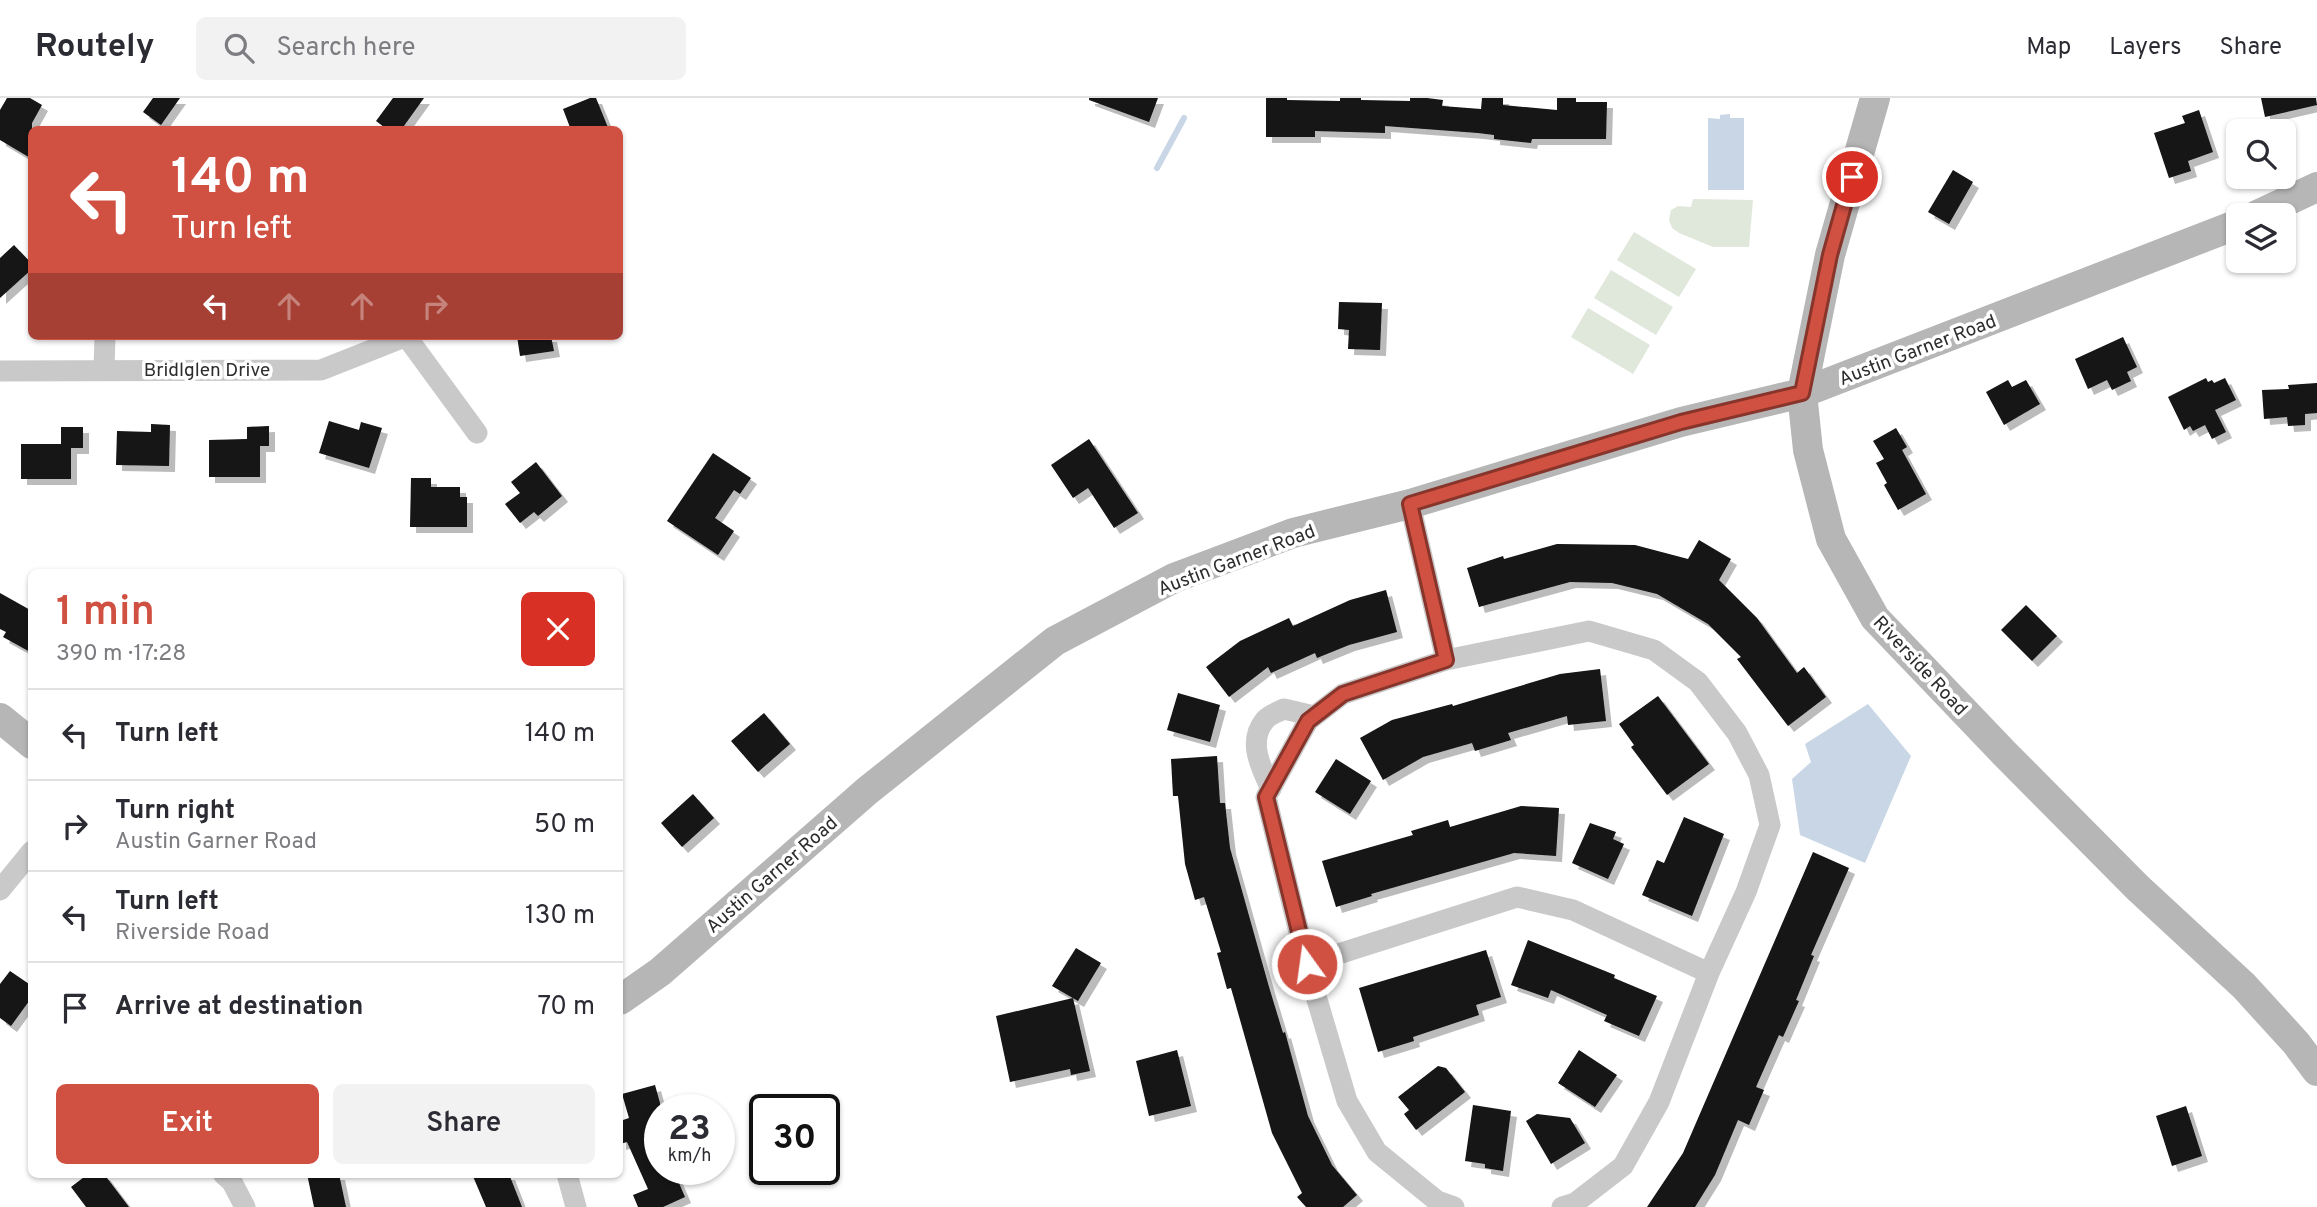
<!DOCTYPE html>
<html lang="en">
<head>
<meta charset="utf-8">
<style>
  :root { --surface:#fff; --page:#f2f2f3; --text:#2b2b33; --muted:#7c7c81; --line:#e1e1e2; --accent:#d05042 }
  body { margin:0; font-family:Overpass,sans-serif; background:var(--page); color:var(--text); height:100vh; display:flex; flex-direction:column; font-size:26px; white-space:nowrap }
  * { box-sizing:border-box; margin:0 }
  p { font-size:23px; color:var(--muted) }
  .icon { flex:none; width:38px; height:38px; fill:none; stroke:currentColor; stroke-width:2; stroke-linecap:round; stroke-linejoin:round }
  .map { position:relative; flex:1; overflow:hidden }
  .sheet { position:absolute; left:28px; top:471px; width:595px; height:609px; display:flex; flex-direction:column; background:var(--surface); border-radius:10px; box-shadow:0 2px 5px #0004 }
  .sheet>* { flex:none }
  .top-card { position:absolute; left:28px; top:28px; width:595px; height:214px; border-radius:10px; box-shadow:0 2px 5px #0004; background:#d05042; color:#fff; overflow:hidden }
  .tools { position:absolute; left:2226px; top:21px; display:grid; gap:14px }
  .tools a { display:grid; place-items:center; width:70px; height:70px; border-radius:10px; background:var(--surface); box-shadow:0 2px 5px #0004; font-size:35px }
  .speed { position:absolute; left:644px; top:996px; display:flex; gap:14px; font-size:35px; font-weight:700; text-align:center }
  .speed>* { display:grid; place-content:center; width:91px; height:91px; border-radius:50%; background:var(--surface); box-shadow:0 2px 5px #0004; line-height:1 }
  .speed small { font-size:18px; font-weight:400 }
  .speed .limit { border:4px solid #111; border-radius:10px; background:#fff; color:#111 }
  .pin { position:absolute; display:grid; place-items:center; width:60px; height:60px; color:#fff; margin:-30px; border:4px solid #fff; border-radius:50%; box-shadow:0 2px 7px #0007 }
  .me { position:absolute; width:77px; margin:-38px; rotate:346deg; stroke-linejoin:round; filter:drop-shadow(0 0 5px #0008) }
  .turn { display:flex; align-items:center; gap:24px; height:147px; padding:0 28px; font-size:32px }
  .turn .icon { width:91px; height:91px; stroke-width:2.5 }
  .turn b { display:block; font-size:49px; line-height:60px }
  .lanes { display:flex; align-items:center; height:66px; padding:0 28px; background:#0003; justify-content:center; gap:35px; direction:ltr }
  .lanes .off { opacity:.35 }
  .round { display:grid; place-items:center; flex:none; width:74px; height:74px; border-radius:10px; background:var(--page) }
  .head { display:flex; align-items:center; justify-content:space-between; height:119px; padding:0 28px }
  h1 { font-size:42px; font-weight:600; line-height:52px; color:var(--accent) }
  .primary-button { display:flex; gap:14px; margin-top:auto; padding:14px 28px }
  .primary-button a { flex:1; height:80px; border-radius:10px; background:var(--accent); color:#fff; font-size:28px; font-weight:600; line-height:80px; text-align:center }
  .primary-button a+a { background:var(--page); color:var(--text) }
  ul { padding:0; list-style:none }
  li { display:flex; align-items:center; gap:21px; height:91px; padding:0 28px; border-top:2px solid var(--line) }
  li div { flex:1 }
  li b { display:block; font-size:26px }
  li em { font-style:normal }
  header { display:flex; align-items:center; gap:42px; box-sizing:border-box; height:98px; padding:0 35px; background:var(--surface); border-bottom:2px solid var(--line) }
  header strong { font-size:33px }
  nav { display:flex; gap:38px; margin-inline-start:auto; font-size:24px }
  .search { width:490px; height:63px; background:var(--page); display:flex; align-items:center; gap:18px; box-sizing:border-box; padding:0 24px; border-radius:10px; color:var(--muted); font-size:26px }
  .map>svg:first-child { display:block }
  .green { fill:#e0e8db }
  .water { fill:#c9d6e6 }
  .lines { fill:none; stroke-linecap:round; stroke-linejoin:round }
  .stream { stroke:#c9d6e6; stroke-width:6 }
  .building { fill:#131313; filter:url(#shadow) }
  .street { stroke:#c9c9c9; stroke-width:21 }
  .secondary { stroke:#b6b6b6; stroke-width:30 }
  .route-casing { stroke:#87342b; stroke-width:18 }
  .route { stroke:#d05042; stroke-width:12 }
  .labels { text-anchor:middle; stroke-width:7; stroke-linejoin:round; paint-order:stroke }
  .street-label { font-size:19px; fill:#2c2c2c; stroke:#fff }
</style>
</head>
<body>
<header>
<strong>Routely</strong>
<div class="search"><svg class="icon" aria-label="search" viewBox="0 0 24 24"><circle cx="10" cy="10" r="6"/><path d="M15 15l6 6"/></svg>Search here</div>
<nav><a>Map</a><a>Layers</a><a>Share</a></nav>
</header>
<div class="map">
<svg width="2317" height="1109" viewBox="0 0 2317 1109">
  <defs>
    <filter id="shadow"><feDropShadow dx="6" dy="6" stdDeviation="0" flood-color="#0004"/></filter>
  </defs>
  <rect width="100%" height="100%" fill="#fff"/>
  <path class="green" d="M1693 101 1753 102 1749 149H1713L1679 135 1672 130 1669 122 1671 112 1678 108 1691 109Z
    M1634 134 1696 171 1679 199 1617 162Z
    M1611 172 1673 209 1656 237 1594 200Z
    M1588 210 1650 247 1633 276 1571 239Z"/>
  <path class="water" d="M1730 16V20H1744V92H1708V20L1720 21V17Z
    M1868 606 1911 658 1865 765 1800 737 1792 681 1811 664 1805 646Z"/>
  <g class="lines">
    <path class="stream" d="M1157 70 1184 20"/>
  </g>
  <path class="building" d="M7 0H30L42 7 32 25V61L0 42V12Z
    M153 0H180L161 27 143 14Z
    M393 0H424L401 32H388L376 23Z
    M590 0H596L609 32H571L563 11Z
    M1089 0H1158L1149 24 1089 2Z
    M1266 0H1287V2L1340 3V0H1361V2L1410 3V0H1427L1443 2 1442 8 1481 11 1482 0H1503V7L1557 12V0H1576V4H1607L1606 41H1532L1531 45 1494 41V37L1478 35 1385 28V35L1315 33V39H1266Z
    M2261 0H2316L2317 7 2265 19Z
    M2199 12 2213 54 2188 63 2191 73 2169 80 2154 35 2185 25 2182 18Z
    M1953 72 1973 84 1949 126 1928 114Z
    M14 147 32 166V171L0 200V160Z
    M1339 204 1382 205 1380 252 1348 251 1349 232 1338 231Z
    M517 238H551L554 253 520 258Z
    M2123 239 2137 269 2127 274 2131 283 2112 292 2107 282 2088 291 2075 261Z
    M2206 280 2208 284 2212 282 2214 285 2225 280 2236 302 2215 312 2226 334 2212 341 2205 327 2193 333 2190 328 2184 332 2168 299Z
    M2008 282 2012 289 2026 282 2040 306 2004 327 1986 294Z
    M2317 285V315L2305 316V327L2288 328 2287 319 2264 321 2262 292 2289 291 2288 287Z
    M329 323 359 332 361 324 382 330 369 370 319 355Z
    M151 326 170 327 169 368 116 367 117 333 151 334Z
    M269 328V348H260V379H209V342L247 341V329Z
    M61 329H83V350H71V381H21V346H61Z
    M1896 330 1907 349 1902 352 1926 396 1898 412 1884 387 1887 385 1876 365 1884 361 1873 343Z
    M1089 341 1138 415 1114 430 1088 390 1073 400 1051 367Z
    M713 355 751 380 740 396 734 392 715 420 734 433 718 457 667 423Z
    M536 364 562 398 538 418 534 414 520 425 505 406 520 395 511 384Z
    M411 380H431V389H460V399H467V429H410Z
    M1699 442 1731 461 1719 482 1757 520 1797 575 1804 569 1826 599 1788 628 1737 561 1741 559 1708 526 1657 496 1612 485 1570 484 1479 509 1467 470 1503 458 1504 461 1557 446 1635 447 1688 461Z
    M1386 492 1397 534 1349 547 1317 560 1315 555 1271 575 1268 569 1229 599 1206 569 1240 543 1289 520 1293 528 1350 502Z
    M0 495 32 513V555L3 539 6 534 0 531Z
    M2026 507 2057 538 2032 563 2001 532Z
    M1600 571 1606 623 1568 627 1567 618 1508 635 1511 642 1475 653 1472 645 1423 659 1383 682 1360 640 1392 622 1452 606 1453 608 1560 576Z
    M1178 595 1220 607 1210 644 1167 632Z
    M1658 598 1709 666 1667 697 1631 649 1634 647 1619 626Z
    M764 615 790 646 758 674 731 643Z
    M1217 658 1220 705H1225L1230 750 1269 889 1283 935 1285 934 1308 1018 1332 1067 1357 1097 1343 1109H1306L1297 1099 1302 1095 1272 1035 1231 890 1227 891 1217 855 1221 854 1204 799 1195 802 1185 766 1178 698H1173L1171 661Z
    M1336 661 1371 683 1350 716 1315 694Z
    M693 696 714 720 682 749 661 725Z
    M1521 708 1559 710 1556 758 1514 755 1371 796 1372 798 1336 809 1322 763 1413 737 1411 733 1448 722 1450 729Z
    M1684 719 1724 736 1692 818 1642 797 1657 762 1664 765Z
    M1590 725 1616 734 1613 741 1624 746 1608 781 1572 765Z
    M1813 754 1849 770 1811 857 1814 858 1796 902 1799 903 1783 939 1779 937 1756 989 1764 992 1749 1027 1738 1022 1715 1077 1695 1109H1647L1683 1055Z
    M1528 842 1615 877 1614 880 1657 898 1639 938 1604 923 1607 917 1551 892 1548 900 1511 887Z
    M1076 850 1101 865 1078 903 1052 888Z
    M1486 852 1501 899 1476 907 1479 917 1413 939 1414 943 1378 954 1359 890Z
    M10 873 32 888V899L11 928 0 920V886Z
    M1073 900 1090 973 1071 977 1070 971 1010 984 996 918Z
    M1177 952 1191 1008 1149 1018 1136 963Z
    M1579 952 1617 977 1595 1009 1558 985Z
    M1438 968 1446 970 1465 994 1416 1032 1404 1016 1409 1012 1398 999Z
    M655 987 660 1005V1071H673L685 1099 663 1109H638L633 1097 648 1091 627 1044 620 1046V1023L629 1020 622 996Z
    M1473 1007 1511 1013 1503 1073 1485 1070V1066L1465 1063Z
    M2186 1008 2202 1058 2172 1068 2156 1018Z
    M1537 1016 1570 1020 1585 1045 1551 1066 1526 1023Z
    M88 1076H104L129 1109H86L71 1089Z
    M307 1076H339L346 1109H314Z
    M472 1076H509L522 1109H486Z"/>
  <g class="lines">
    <path class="street" d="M406 238 477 335
      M104 271 105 238
      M0 273 321 272 407 238
      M1410 406 1446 562
      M1271 691C1261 669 1247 644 1265 622 1269 617 1278 614 1284 611L1314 618
      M0 792 32 753
      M1307 866 1517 799 1573 812 1709 875
      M223 1076 232 1084 245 1109
      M567 1076 576 1109
      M1454 1109 1437 1103 1377 1054 1347 1003 1308 871 1266 699 1308 623 1343 596 1446 562 1589 533 1654 552 1698 584 1737 635 1759 677 1770 727 1746 794 1709 875 1659 1004 1623 1068 1575 1105 1562 1109"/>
    <path class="secondary" d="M1875 0 1830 157 1802 295 1808 352 1831 441 1875 520 2004 655 2138 790 2244 888 2296 945 2317 973
      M2257 117 2317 89
      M0 620 32 646
      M620 902 660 874 867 693 1055 543 1174 480 1293 435 1410 406 1681 324 1802 295 2238 126"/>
  </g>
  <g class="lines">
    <defs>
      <path id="route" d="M1307 866 1266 699 1308 623 1343 596 1446 562 1410 406 1681 324 1802 295 1830 157 1852 79"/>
    </defs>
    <use href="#route" class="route-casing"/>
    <use href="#route" class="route"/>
  </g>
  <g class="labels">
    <g class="street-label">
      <text transform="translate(1917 251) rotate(-21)" y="7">Austin Garner Road</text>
      <text x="207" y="278">Bridlglen Drive</text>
      <text transform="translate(1236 461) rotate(-21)" y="7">Austin Garner Road</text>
      <text transform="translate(1921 567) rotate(47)" y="7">Riverside Road</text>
      <text transform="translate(771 776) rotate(-41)" y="7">Austin Garner Road</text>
    </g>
  </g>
</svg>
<div class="tools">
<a><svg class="icon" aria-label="search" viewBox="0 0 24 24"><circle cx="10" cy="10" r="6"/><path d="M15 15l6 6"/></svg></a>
<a><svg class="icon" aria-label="layers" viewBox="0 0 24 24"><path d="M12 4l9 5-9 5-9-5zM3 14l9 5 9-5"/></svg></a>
</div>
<div class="speed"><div>23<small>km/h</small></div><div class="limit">30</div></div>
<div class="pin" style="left:1852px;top:79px;background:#d93025"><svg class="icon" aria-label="arrive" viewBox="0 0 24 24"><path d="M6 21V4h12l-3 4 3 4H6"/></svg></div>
<svg class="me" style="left:1307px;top:866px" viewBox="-20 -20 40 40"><circle r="17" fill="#d05042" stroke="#fff" stroke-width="3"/><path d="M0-11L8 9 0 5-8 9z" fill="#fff"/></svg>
<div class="top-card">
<div class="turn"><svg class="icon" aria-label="left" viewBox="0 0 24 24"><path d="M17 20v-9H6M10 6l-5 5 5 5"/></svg><div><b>140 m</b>Turn left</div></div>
<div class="lanes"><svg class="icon" aria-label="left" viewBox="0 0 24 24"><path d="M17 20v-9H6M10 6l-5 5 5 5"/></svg><svg class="icon off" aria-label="ahead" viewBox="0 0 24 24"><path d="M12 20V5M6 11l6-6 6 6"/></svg><svg class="icon off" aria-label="ahead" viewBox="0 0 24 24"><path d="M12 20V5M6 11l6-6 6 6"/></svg><svg class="icon off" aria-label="right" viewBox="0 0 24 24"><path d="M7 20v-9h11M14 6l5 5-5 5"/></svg></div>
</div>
<section class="sheet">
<div class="head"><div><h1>1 min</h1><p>390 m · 17:28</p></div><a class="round" style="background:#d93025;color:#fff"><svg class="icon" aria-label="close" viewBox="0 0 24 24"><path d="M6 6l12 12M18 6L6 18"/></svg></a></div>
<ul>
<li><svg class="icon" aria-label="left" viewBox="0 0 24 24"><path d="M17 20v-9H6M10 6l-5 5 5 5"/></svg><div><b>Turn left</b></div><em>140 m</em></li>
<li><svg class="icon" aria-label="right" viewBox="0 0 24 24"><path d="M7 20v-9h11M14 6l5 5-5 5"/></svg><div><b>Turn right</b><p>Austin Garner Road</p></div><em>50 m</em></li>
<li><svg class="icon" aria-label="left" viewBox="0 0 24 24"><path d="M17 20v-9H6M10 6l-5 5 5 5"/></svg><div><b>Turn left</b><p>Riverside Road</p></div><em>130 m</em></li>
<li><svg class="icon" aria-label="arrive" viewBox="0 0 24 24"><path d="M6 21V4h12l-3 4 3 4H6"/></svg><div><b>Arrive at destination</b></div><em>70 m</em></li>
</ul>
<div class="primary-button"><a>Exit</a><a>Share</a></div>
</section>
</div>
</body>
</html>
